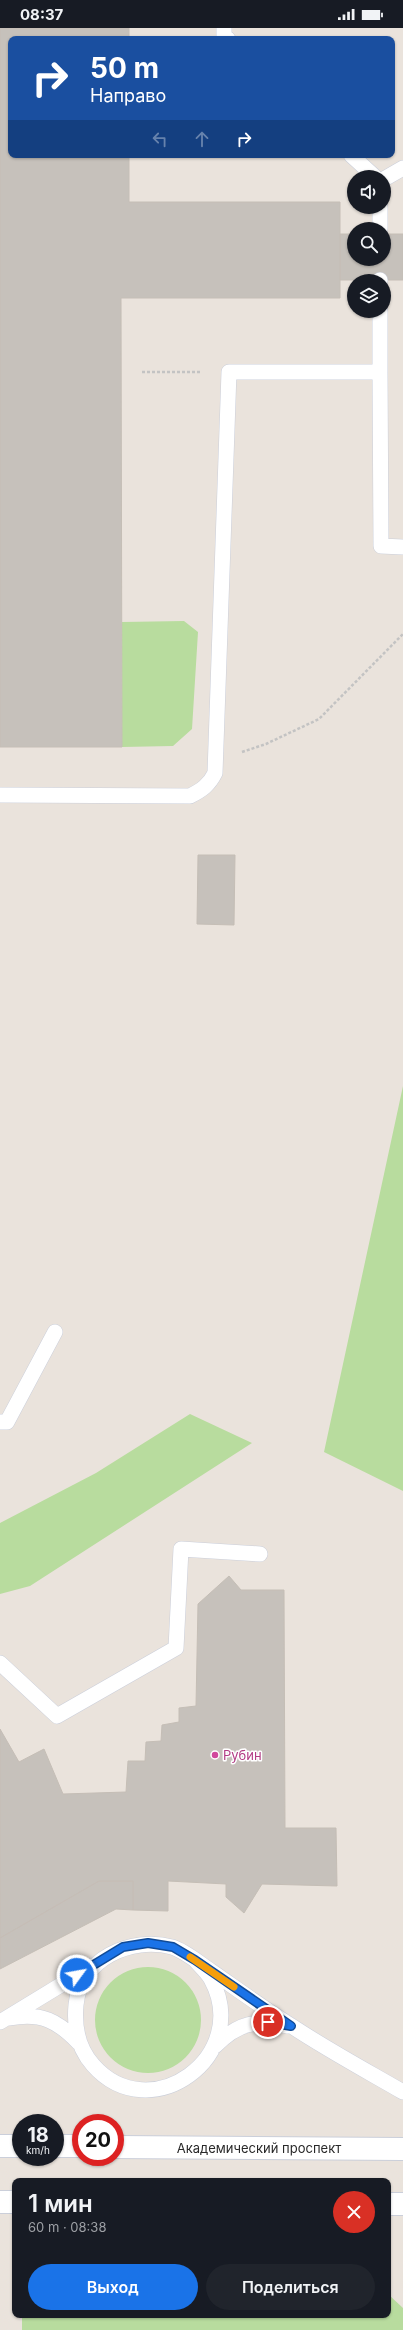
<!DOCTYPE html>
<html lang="ru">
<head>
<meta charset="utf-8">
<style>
  :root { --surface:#171b24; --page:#20242c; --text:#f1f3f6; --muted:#9ea1a6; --accent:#1a73e8 }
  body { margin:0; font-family:Inter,sans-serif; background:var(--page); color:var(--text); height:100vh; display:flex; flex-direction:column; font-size:15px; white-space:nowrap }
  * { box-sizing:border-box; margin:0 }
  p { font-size:13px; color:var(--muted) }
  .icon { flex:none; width:22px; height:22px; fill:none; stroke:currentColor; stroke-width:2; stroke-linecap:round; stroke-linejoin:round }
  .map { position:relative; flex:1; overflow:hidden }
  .drawer { position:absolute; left:12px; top:2150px; width:379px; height:140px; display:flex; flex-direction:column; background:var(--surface); border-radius:8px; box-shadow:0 1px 3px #0004 }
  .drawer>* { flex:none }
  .hud { position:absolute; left:8px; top:8px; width:387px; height:122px; border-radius:8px; box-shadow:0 1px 3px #0004; background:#1a4fa0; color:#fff; overflow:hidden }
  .controls { position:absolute; left:347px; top:142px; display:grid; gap:8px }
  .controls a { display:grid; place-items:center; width:44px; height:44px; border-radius:50%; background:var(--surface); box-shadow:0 1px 3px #0004; font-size:20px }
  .speed { position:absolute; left:12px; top:2086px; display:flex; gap:8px; font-size:20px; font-weight:700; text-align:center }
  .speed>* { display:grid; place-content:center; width:52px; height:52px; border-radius:50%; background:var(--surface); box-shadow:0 1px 3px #0004; line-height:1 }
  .speed small { font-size:10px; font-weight:400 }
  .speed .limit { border:6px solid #d22; background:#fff; color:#111 }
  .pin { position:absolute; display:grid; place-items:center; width:34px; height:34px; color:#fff; margin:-17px; border:2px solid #fff; border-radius:50%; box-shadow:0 1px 4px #0007 }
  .me { position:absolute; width:44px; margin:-22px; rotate:58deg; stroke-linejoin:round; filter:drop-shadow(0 0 3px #0008) }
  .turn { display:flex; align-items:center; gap:14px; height:84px; padding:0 16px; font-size:18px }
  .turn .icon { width:52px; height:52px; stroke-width:2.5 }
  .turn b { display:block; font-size:28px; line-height:34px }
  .lanes { display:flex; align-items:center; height:38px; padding:0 16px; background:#0003; justify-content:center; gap:20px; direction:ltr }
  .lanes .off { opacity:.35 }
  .round { display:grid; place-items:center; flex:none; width:42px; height:42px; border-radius:21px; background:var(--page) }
  .head { display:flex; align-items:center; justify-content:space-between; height:68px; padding:0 16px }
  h1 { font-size:24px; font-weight:600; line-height:30px }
  .cta { display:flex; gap:8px; margin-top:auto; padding:8px 16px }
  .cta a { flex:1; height:46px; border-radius:24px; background:var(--accent); color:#fff; font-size:16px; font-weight:600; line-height:46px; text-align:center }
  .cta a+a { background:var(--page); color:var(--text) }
  .status { display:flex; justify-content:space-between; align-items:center; height:28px; padding:0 20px; background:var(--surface); direction:ltr }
  .status svg { height:11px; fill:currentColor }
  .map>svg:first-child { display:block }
  .green { fill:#b8dc9e }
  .building { fill:#c6c1bb; stroke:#c5beb6 }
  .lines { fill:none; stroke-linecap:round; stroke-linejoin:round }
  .service-casing { stroke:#cbcfda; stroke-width:16 }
  .secondary-casing { stroke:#cbcfda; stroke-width:24 }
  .path { stroke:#c3c3c3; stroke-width:2.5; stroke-dasharray:3 2; stroke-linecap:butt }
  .service { stroke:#fff; stroke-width:15 }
  .secondary { stroke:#fff; stroke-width:22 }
  .route-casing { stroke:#114b97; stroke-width:10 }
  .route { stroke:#1a73e8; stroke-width:7 }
  .slow { stroke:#f59e0b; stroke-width:7 }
  .hotel-dot { fill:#d1479c; stroke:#fff; stroke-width:1.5 }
  .labels { text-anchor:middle; stroke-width:3; stroke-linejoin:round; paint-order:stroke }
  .hotel-label { font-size:13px; fill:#b23c85; stroke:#fff; text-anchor:start }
  .street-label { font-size:13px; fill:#292929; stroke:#fff }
</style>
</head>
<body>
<div class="status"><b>08:37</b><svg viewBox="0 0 49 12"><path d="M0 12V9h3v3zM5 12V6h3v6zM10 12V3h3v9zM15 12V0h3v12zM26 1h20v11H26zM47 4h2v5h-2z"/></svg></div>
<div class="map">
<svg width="403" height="2302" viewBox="0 0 403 2302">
  <rect width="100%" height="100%" fill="#eae3dc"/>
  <path class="green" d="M184 593 198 604 192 701 173 718 122 719V594Z
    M403 1058V1463L324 1424Z
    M190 1386 252 1415 30 1558 0 1566V1495L96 1445Z
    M95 1992a53 53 0 1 1 106 0a53 53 0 1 1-106 0Z
    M388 2266 403 2280V2302H22V2287H388Z"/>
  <path class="building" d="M0 0H129V11H11V127H129V174H340V270H121L122 719H0Z
    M340 206H354V231H384V206H403V252H340Z
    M198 827H235L234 897 197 896Z
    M229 1548 241 1562H284L285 1800H336L337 1858 262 1856 244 1885 226 1869V1856L168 1853V1883L133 1882V1853H99L0 1910V1701L19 1734 44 1721 63 1766 126 1764 128 1733H145L146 1714 161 1713 162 1697 179 1694V1680L196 1678 198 1576Z
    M99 1853H133V1882L116 1881 0 1941V1910Z"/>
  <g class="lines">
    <defs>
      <path id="service" d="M224 0V8L228 11
        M351 127 375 149
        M384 151 403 140
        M380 179V201
        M380 252V253
        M380 283V344
        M0 767 190 768C202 762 209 757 215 745L229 344H380L381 518 403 519
        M0 1394H7L55 1304
        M0 1635 57 1688 176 1620 181 1521 260 1526
        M195 1932C200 1938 207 1944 211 1951 253 2028 150 2102 93 2037 78 2020 74 1998 76 1977 80 1931 131 1908 172 1919 185 1923 199 1935 211 1943 237 1961 263 1980 290 1997 326 2021 365 2042 403 2064
        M10 1990C41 1984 58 1993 79 2015
        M0 1994 92 1938
        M215 2018C239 1994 255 1992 288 1998"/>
      <path id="secondary" d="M0 2118H21
        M55 2118H81
        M115 2119 403 2121
        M0 2174H15
        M388 2176H403"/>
    </defs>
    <use href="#service" class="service-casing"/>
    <use href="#secondary" class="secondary-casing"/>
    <path class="path" d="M142 344H202
      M242 724 266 716 319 691 403 606"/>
    <use href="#service" class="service"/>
    <use href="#secondary" class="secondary"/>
  </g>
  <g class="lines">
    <defs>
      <path id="route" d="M77 1947 123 1919 148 1915 173 1919 195 1932 291 1998 268 1994"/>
    </defs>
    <use href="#route" class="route-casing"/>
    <use href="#route" class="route"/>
    <path class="slow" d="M190 1929 234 1959"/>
  </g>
  <circle class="hotel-dot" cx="215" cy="1727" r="4"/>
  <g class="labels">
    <g class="hotel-label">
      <text x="223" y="1732">Рубин</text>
    </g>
    <g class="street-label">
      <text x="259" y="2125">Академический проспект</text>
    </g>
  </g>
</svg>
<div class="controls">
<a><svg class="icon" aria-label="sound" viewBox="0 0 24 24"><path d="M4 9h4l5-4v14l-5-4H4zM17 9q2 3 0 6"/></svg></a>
<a><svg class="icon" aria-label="search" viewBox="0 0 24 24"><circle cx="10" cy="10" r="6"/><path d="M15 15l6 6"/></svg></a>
<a><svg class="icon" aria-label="layers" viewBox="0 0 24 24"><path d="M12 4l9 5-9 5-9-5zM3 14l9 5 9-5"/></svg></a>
</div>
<div class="speed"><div>18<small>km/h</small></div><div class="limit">20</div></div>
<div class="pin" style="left:268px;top:1994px;background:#d93025"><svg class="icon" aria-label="arrive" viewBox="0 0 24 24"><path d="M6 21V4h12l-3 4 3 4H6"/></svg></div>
<svg class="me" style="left:77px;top:1947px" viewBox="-20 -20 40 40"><circle r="17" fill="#1a73e8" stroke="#fff" stroke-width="3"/><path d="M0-11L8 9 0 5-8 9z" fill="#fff"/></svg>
<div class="hud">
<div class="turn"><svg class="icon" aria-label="right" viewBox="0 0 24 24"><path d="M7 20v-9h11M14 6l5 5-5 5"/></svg><div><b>50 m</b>Направо</div></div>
<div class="lanes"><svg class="icon off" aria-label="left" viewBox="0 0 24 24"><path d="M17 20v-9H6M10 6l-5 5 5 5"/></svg><svg class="icon off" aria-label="ahead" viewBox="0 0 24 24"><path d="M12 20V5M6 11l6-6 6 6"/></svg><svg class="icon" aria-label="right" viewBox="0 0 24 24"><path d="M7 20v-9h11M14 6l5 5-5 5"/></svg></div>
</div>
<section class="drawer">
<div class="head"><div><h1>1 мин</h1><p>60 m · 08:38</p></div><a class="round" style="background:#d93025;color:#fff"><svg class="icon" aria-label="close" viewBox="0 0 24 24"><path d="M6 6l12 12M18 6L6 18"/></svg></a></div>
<div class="cta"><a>Выход</a><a>Поделиться</a></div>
</section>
</div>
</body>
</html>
